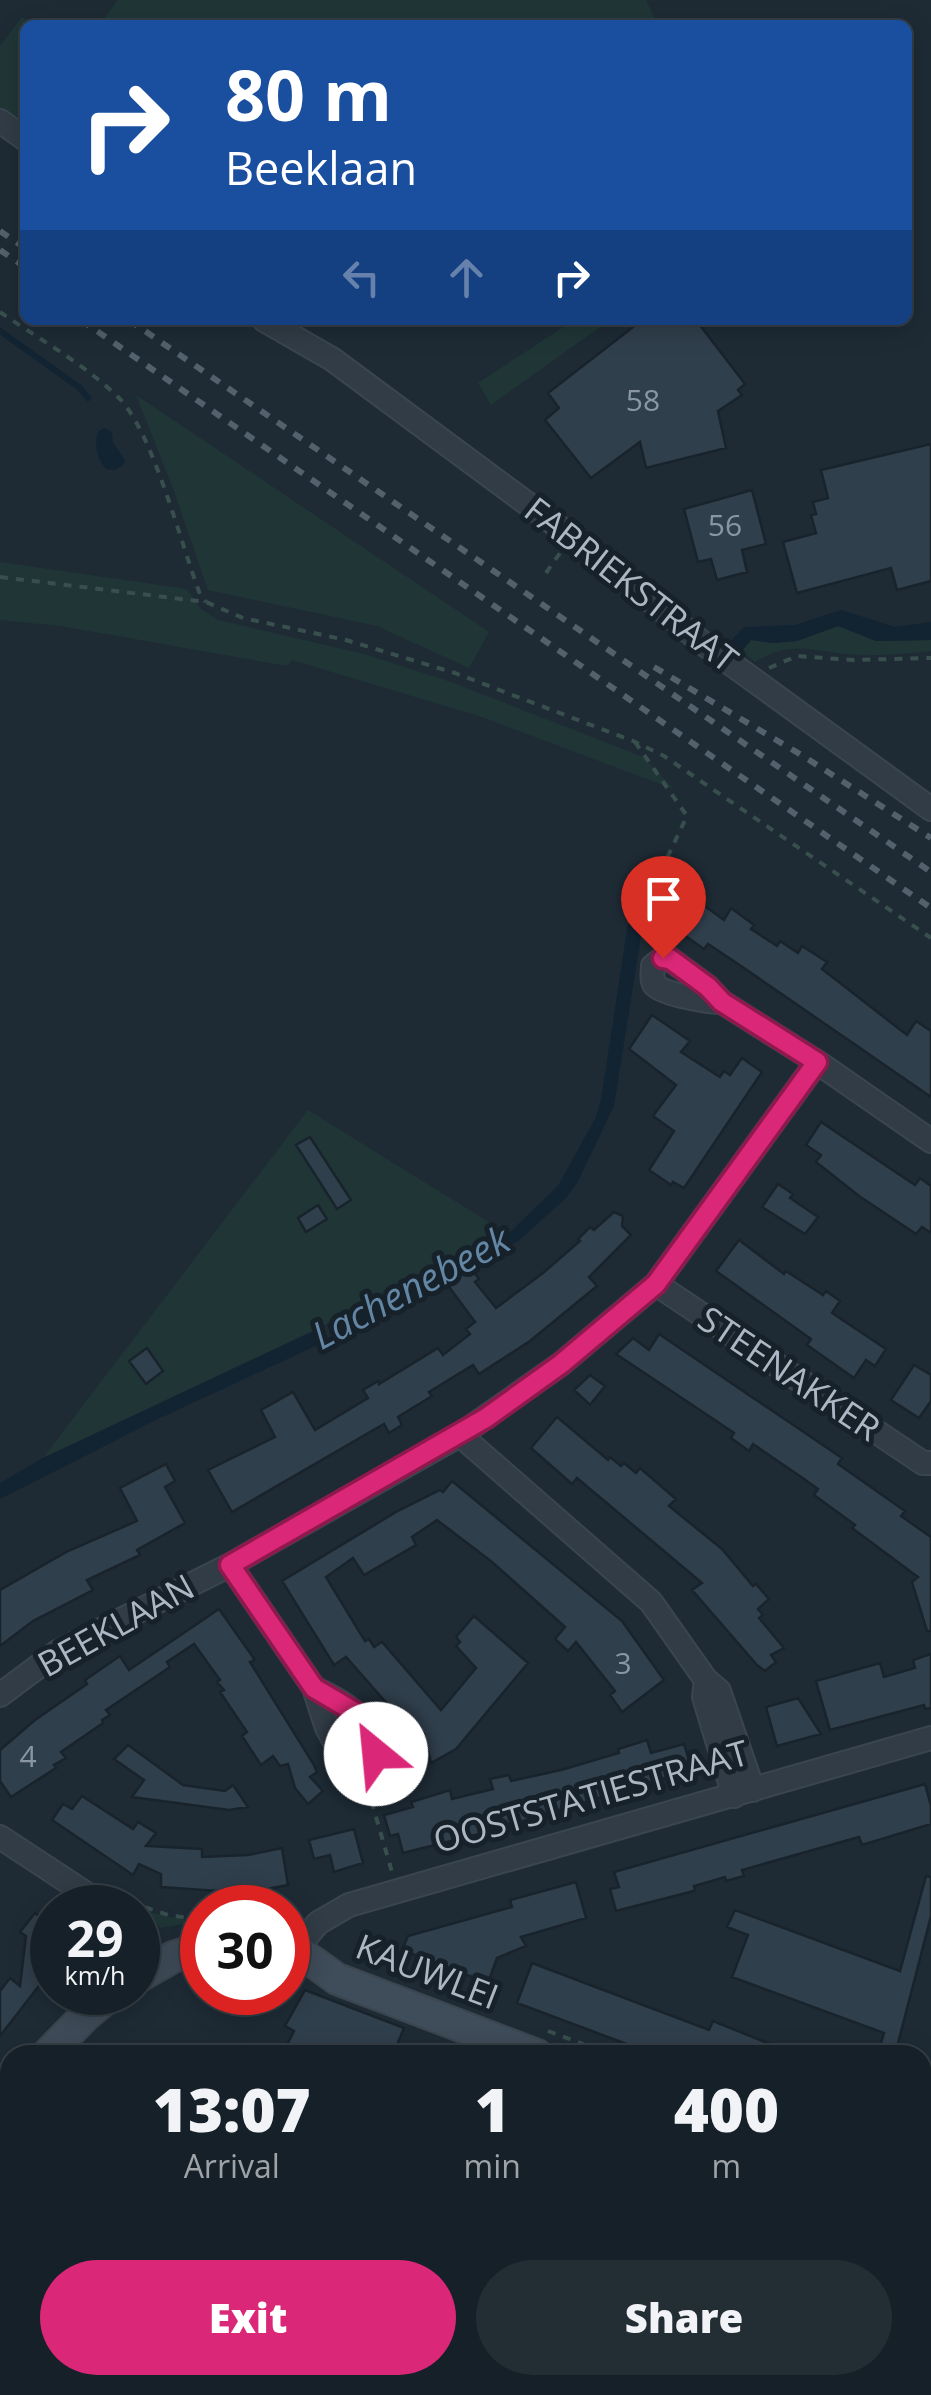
<!DOCTYPE html>
<html lang="en">
<head>
<meta charset="utf-8">
<style>
  :root { --surface:#162028; --page:#232d34; --text:#f1f3f6; --muted:#9ea3a8; --line:#353e45; --accent:#db2777 }
  body { margin:0; font-family:"Open Sans",sans-serif; background:var(--page); color:var(--text); height:100vh; display:flex; flex-direction:column; font-size:38px; white-space:nowrap }
  * { box-sizing:border-box; margin:0 }
  p { font-size:32px; color:var(--muted) }
  .icon { flex:none; width:55px; height:55px; fill:none; stroke:currentColor; stroke-width:2; stroke-linecap:round; stroke-linejoin:round }
  .map { position:relative; flex:1; overflow:hidden }
  .side { position:absolute; left:0px; top:2045px; width:932px; height:350px; display:flex; flex-direction:column; background:var(--surface); border-radius:30px 30px 0 0; box-shadow:0 5px 25px #0003,0 0 0 2px var(--line) }
  .side>* { flex:none }
  .banner { position:absolute; left:20px; top:20px; width:892px; height:305px; border-radius:15px; box-shadow:0 5px 25px #0003,0 0 0 2px var(--line); background:#1a4fa0; color:#fff; overflow:hidden }
  .speed { position:absolute; left:30px; top:1885px; display:flex; gap:20px; font-size:50px; font-weight:700; text-align:center }
  .speed>* { display:grid; place-content:center; width:130px; height:130px; border-radius:50%; background:var(--surface); box-shadow:0 5px 25px #0003,0 0 0 2px var(--line); line-height:1 }
  .speed small { font-size:25px; font-weight:400 }
  .speed .limit { border:15px solid #d22; background:#fff; color:#111 }
  .pin { position:absolute; display:grid; place-items:center; width:85px; height:85px; color:#fff; margin:-102px -42px; border-radius:50% 50% 50% 0; rotate:-45deg; box-shadow:0 0 10px #0007 }
  .pin .icon { rotate:45deg }
  .me { position:absolute; width:110px; margin:-55px; rotate:332deg; stroke-linejoin:round; filter:drop-shadow(0 0 8px #0008) }
  .turn { display:flex; align-items:center; gap:35px; height:210px; padding:0 40px; font-size:45px }
  .turn .icon { width:130px; height:130px; stroke-width:2.5 }
  .turn b { display:block; font-size:70px; line-height:85px }
  .lanes { display:flex; align-items:center; height:95px; padding:0 40px; background:#0003; justify-content:center; gap:50px; direction:ltr }
  .lanes .off { opacity:.35 }
  .eta { display:flex; justify-content:space-evenly; align-items:center; height:170px; text-align:center }
  .eta b { font-size:60px; font-weight:800; line-height:70px }
  .primary-button { display:flex; gap:20px; margin-top:auto; padding:20px 40px }
  .primary-button a { flex:1; height:115px; border-radius:60px; background:var(--accent); color:#fff; font-size:40px; font-weight:800; line-height:115px; text-align:center }
  .primary-button a+a { background:var(--page); color:var(--text) }
  .map>svg:first-child { display:block }
  .green { fill:#203636 }
  .water { fill:#122332 }
  .lines { fill:none; stroke-linecap:round; stroke-linejoin:round }
  .stream { stroke:#122332; stroke-width:6 }
  .building { fill:#303f4c; stroke:#19232c; stroke-width:2.5 }
  .street-casing { stroke:#3b454f; stroke-width:26 }
  .secondary-casing { stroke:#3b454f; stroke-width:34 }
  .path { stroke:#384f4e; stroke-width:4; stroke-dasharray:8 8; stroke-linecap:butt }
  .street { stroke:#313c46; stroke-width:22 }
  .secondary { stroke:#3f4c59; stroke-width:30 }
  .rail { stroke:#53616d; stroke-width:6; stroke-dasharray:10 10; stroke-linecap:butt }
  .route-casing { stroke:#8e194d; stroke-width:25 }
  .route { stroke:#db2777; stroke-width:18 }
  .labels { text-anchor:middle; stroke-width:10; stroke-linejoin:round; paint-order:stroke }
  .number-label { font-size:30px; fill:#8a97a3 }
  .street-label { font-size:35px; fill:#abb7c3; stroke:#17212a }
  .water-label { font-size:38px; font-style:italic; fill:#6286a4; stroke:#17212a }
</style>
</head>
<body>
<div class="map">
<svg width="931" height="2395" viewBox="0 0 931 2395">
  <rect width="100%" height="100%" fill="#1e2b35"/>
  <path class="green" d="M118 0H646L658 25H99Z
    M22 17 34 25H25V144L0 128V46Z
    M574 320H610L491 405 478 383Z
    M136 395 489 632 469 668 377 626 208 590 174 491Z
    M0 562 187 589 201 609 218 620 364 654 451 682 643 757 674 789 479 716 292 660 287 666 61 626 0 620Z
    M838 626 876 641 931 640V651C908 653 884 656 861 655 818 654 796 637 755 662L742 651 751 640 773 643 797 641Z
    M308 1110 508 1234 327 1324 43 1458Z
    M142 1912 144 1911 193 1922 161 1928Z
    M923 2355 931 2359V2395H614L582 2385H922Z
    M101 2385H454L450 2395H108L111 2389Z"/>
  <path class="water" d="M104 428 112 432 113 443 125 460 123 465 115 470 106 469C97 459 94 445 98 432Z
    M841 610 895 627 931 622V640L876 641 838 626 797 641 773 643 751 640 742 651 727 645 744 627 795 625Z
    M628 923 642 930 614 1106 577 1183 565 1199 517 1242 459 1267 333 1339 327 1324 508 1234 558 1186 596 1117 601 1100Z
    M320 1328 326 1341 158 1419 0 1499V1483L43 1458Z"/>
  <g class="lines">
    <path class="stream" d="M0 331 80 388 88 398"/>
  </g>
  <path class="building" d="M642 320H696L745 384 738 390 742 395 718 411 726 448 646 468 640 442 591 478 545 420 559 408 548 393Z
    M931 444V581L897 590 891 568 797 593 783 542 816 533 811 515 816 514 813 502 828 498 821 470Z
    M752 490 766 544 742 550 747 572 717 580 711 559 698 562 684 509Z
    M683 880 697 890 692 897 724 920 731 908 754 925 751 929 777 946 780 941 798 953 802 946 827 962 822 969 907 1035 916 1021 931 1031V1097L741 966 708 944 704 949 657 916Z
    M652 1015 690 1041 681 1052 720 1077 724 1071 730 1075 742 1058 762 1072 684 1188 673 1182 671 1185 649 1170 674 1131 653 1116 676 1085 629 1049Z
    M821 1122 915 1185 920 1178 931 1186V1233L922 1227 916 1234 859 1196 816 1162 821 1155 806 1145Z
    M310 1137 351 1200 337 1209 296 1145Z
    M778 1184 793 1194 790 1198 818 1217 805 1234 762 1207Z
    M318 1205 327 1219 306 1232 298 1218Z
    M614 1212 623 1216 622 1226 631 1235 589 1277 597 1286 530 1341 479 1374 473 1365 429 1392 432 1396 398 1417 402 1425 389 1433 384 1424 232 1512 208 1470 275 1437 261 1410 293 1392 315 1430 368 1398 363 1390 378 1381 379 1384 438 1348 443 1355 470 1334 466 1329 475 1322 444 1280 467 1263 479 1279 475 1282 496 1308 543 1273 580 1241 578 1239 590 1227 594 1230Z
    M739 1240 784 1274 786 1271 823 1295 826 1291 840 1301 832 1313 886 1349 875 1366 866 1360 854 1378 807 1345 811 1339 716 1271Z
    M659 1334 842 1458 838 1464 905 1511 901 1516 931 1537V1631H927L912 1582 918 1577 852 1528 855 1525 814 1495 818 1489 804 1479 753 1444 749 1451 731 1438 734 1433 616 1354 633 1338 649 1350Z
    M147 1348 163 1371 146 1384 129 1361Z
    M914 1365 931 1375V1401L919 1418 891 1400Z
    M590 1375 605 1386 590 1405 574 1390Z
    M557 1417 608 1460 610 1457 621 1466 624 1463 636 1473 640 1468 676 1499 669 1506 722 1549 753 1586 756 1584 769 1599 758 1609 763 1615 759 1618 784 1648 771 1655 776 1662 765 1671 757 1665 692 1590 702 1583 577 1478 572 1484 531 1448Z
    M166 1464 175 1481 165 1487 185 1523 137 1550 140 1555 87 1580 93 1590 33 1621 0 1646V1590L68 1551 137 1521 120 1488Z
    M452 1481 622 1621 664 1680 622 1712 610 1695 615 1691 576 1642 568 1651 555 1639 565 1627 492 1562 437 1520 412 1537 416 1545 364 1575 353 1558 326 1577 365 1641 369 1639 374 1647 382 1642 441 1710 476 1668 456 1646 460 1642 456 1637 474 1616 528 1663 456 1749 431 1763 424 1734 398 1712 396 1714 346 1657 334 1665 282 1581 396 1512 440 1490 443 1492Z
    M219 1609 255 1660 250 1662 314 1765 317 1772 310 1777 323 1791 308 1804 295 1788 288 1764 280 1766 273 1756 261 1765 242 1736 247 1732 220 1692 224 1690 217 1682 220 1680 194 1644 167 1662 170 1667 106 1710 110 1715 102 1720 103 1723 61 1752 66 1758 54 1765 56 1768 11 1797 0 1781V1750L35 1720 87 1684 85 1680 120 1656 129 1670Z
    M931 1654V1708L925 1709 924 1705 830 1730 816 1681 880 1663 884 1677 915 1668 913 1660Z
    M798 1698 821 1734 777 1746 766 1707Z
    M647 1740 651 1753 684 1744 692 1770 483 1833 403 1853 398 1834 390 1836 384 1815 413 1807 411 1802 450 1790 452 1799 493 1789 490 1779 509 1775 511 1781 561 1770 619 1753 618 1749Z
    M128 1745 183 1785 225 1791 233 1785 248 1807 229 1810 132 1797 144 1780 114 1759Z
    M925 1784 931 1806V1824L862 1845 859 1837 742 1870 744 1876 726 1881 725 1877 694 1886 695 1890 690 1892 616 1911 610 1889 619 1887 614 1872Z
    M82 1796 133 1829 138 1822 156 1833 146 1846 202 1849V1857L248 1855 282 1848 288 1885 246 1893 161 1887V1874L139 1864 133 1875 52 1820 63 1804 72 1809Z
    M354 1829 363 1863 334 1872 330 1855 314 1859 309 1840Z
    M926 1876 931 1877V1916L895 2055 879 2050 884 2033 732 1977 748 1935 727 1927 735 1910 900 1971Z
    M576 1882 586 1918 521 1937 526 1946 497 1958 488 1983 402 1950 408 1936 512 1907 510 1900Z
    M35 1913 52 1926V1969L0 2036V1991L10 1978 20 1986 26 1936 20 1932Z
    M532 1963 709 2030 713 2021 797 2055H656L517 2003Z
    M305 1990 404 2028 393 2055H282L294 2031 285 2026Z"/>
  <g class="lines">
    <defs>
      <path id="street" d="M0 121 25 139
        M264 320 332 359 571 536 704 644 931 809
        M722 1002C709 1002 660 994 654 984 651 978 653 972 653 966L663 958 670 959 708 987 722 1002 817 1062 931 1141
        M656 1284 923 1463H931
        M460 1435 651 1602 706 1680 719 1691 753 1790
        M230 1565 314 1688 327 1728 341 1753 350 1765 359 1768 372 1761 376 1754C378 1721 340 1700 314 1688
        M706 1680 704 1697 734 1796
        M0 1695 59 1651 230 1565 460 1435 561 1364 656 1284 817 1062
        M0 1837 108 1908
        M138 1942 156 1965
        M296 1949 318 1923 349 1905 931 1738"/>
      <path id="secondary" d="M288 1944 337 1979 537 2055
        M138 1977 173 1957 202 1948
        M47 2055 85 2016 114 1992
        M0 2105 10 2094
        M922 2199 931 2202"/>
    </defs>
    <use href="#street" class="street-casing"/>
    <use href="#secondary" class="secondary-casing"/>
    <path class="path" d="M0 312C39 339 84 364 118 397 153 431 181 545 200 594L206 602
      M546 573 560 553
      M0 577 206 602 243 618 346 640 455 673 633 741 664 756 931 938
      M769 668 797 656 853 660 931 658
      M635 742 687 816 640 915 649 928 652 942
      M367 1786 392 1872
      M130 1902 168 1915 202 1920
      M288 1909 302 1910
      M548 2031 612 2055"/>
    <use href="#street" class="street"/>
    <use href="#secondary" class="secondary"/>
    <path class="rail" d="M0 231 25 248
      M0 250 25 267
      M81 320 931 908
      M129 320 931 872
      M654 667 803 756 931 838"/>
  </g>
  <g class="lines">
    <defs>
      <path id="route" d="M376 1754 377 1744 366 1726 358 1714 314 1688 230 1565 486 1418 561 1364 656 1284 817 1062 722 1002 708 987 670 959 663 958"/>
    </defs>
    <use href="#route" class="route-casing"/>
    <use href="#route" class="route"/>
  </g>
  <g class="labels">
    <g class="number-label">
      <text x="643" y="411">58</text>
      <text x="725" y="536">56</text>
      <text x="623" y="1674">3</text>
      <text x="28" y="1767">4</text>
    </g>
    <g class="street-label">
      <text transform="translate(631 585) rotate(38)" y="12">FABRIEKSTRAAT</text>
      <text transform="translate(789 1374) rotate(34)" y="12">STEENAKKER</text>
      <text transform="translate(116 1626) rotate(-29)" y="12">BEEKLAAN</text>
      <text transform="translate(591 1797) rotate(-16)" y="12">OOSTSTATIESTRAAT</text>
      <text transform="translate(427 1972) rotate(21)" y="12">KAUWLEI</text>
    </g>
    <g class="water-label">
      <text transform="translate(411 1288) rotate(-28)" y="13">Lachenebeek</text>
    </g>
  </g>
</svg>
<div class="speed"><div>29<small>km/h</small></div><div class="limit">30</div></div>
<div class="pin" style="left:663px;top:958px;background:#d93025"><svg class="icon" aria-label="arrive" viewBox="0 0 24 24"><path d="M6 21V4h12l-3 4 3 4H6"/></svg></div>
<svg class="me" style="left:376px;top:1754px" viewBox="-20 -20 40 40"><circle r="19" fill="#fff"/><path d="M0-13L10 11 0 6-10 11z" fill="#db2777"/></svg>
<div class="banner">
<div class="turn"><svg class="icon" aria-label="right" viewBox="0 0 24 24"><path d="M7 20v-9h11M14 6l5 5-5 5"/></svg><div><b>80 m</b>Beeklaan</div></div>
<div class="lanes"><svg class="icon off" aria-label="left" viewBox="0 0 24 24"><path d="M17 20v-9H6M10 6l-5 5 5 5"/></svg><svg class="icon off" aria-label="ahead" viewBox="0 0 24 24"><path d="M12 20V5M6 11l6-6 6 6"/></svg><svg class="icon" aria-label="right" viewBox="0 0 24 24"><path d="M7 20v-9h11M14 6l5 5-5 5"/></svg></div>
</div>
<section class="side">
<div class="eta">
<div><b>13:07</b><p>Arrival</p></div>
<div><b>1</b><p>min</p></div>
<div><b>400</b><p>m</p></div>
</div>
<div class="primary-button"><a>Exit</a><a>Share</a></div>
</section>
</div>
</body>
</html>
